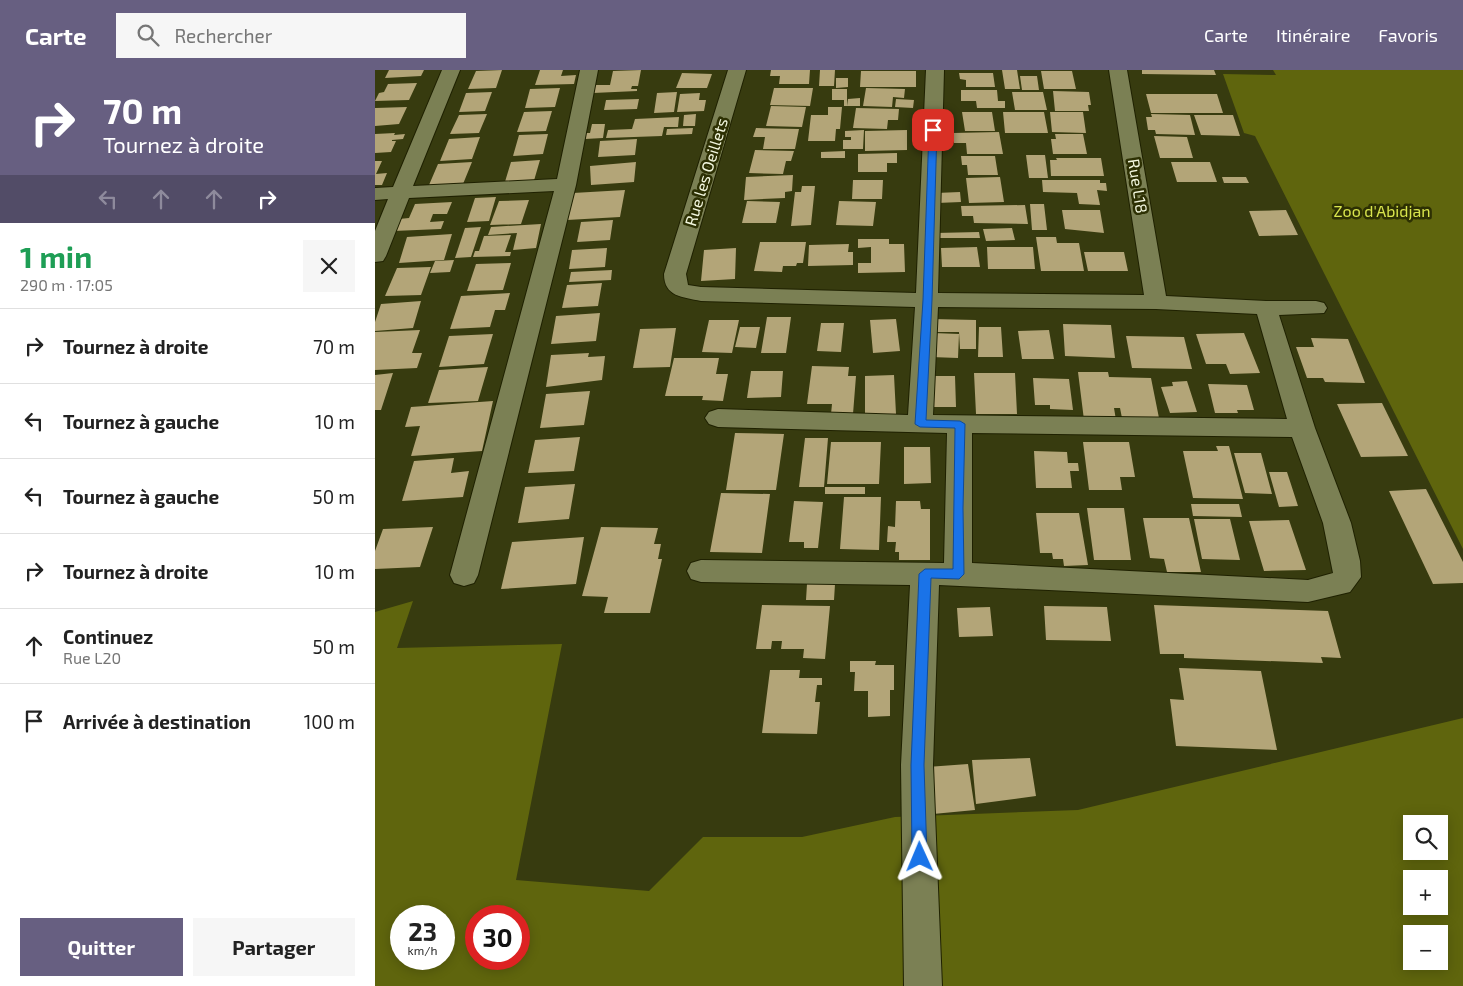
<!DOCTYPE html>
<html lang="fr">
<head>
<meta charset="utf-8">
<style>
  :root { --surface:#fff; --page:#f6f6f6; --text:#222; --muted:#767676; --line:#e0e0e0; --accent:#675f81 }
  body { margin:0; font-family:"Exo 2",sans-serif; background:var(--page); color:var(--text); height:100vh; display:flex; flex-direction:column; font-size:19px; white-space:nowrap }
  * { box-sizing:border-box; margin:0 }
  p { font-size:16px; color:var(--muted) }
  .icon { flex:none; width:28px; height:28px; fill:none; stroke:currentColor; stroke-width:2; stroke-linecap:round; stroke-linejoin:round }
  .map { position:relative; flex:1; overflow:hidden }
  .drawer { display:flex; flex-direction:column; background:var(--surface); width:375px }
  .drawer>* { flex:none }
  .guide { background:#675f81; color:#fff; overflow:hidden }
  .tools { position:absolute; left:1028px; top:745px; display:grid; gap:10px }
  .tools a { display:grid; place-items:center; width:45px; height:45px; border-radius:0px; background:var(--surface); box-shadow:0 2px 12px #0003; font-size:25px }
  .speed { position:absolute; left:15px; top:835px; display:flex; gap:10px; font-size:25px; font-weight:700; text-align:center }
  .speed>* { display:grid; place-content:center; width:65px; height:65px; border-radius:50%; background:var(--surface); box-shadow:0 2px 12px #0003; line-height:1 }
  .speed small { font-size:12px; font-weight:400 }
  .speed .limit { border:8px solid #d22; background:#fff; color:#111 }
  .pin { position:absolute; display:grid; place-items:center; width:42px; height:42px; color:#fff; margin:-21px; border-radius:10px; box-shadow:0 2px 8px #0006 }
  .me { position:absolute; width:55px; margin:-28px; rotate:359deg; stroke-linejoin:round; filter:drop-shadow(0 0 4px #0008) }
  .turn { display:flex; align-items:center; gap:18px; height:105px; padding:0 20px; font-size:22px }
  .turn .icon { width:65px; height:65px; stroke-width:2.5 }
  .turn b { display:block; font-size:35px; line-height:42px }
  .lanes { display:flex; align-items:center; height:48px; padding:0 20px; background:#0003; justify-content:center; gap:25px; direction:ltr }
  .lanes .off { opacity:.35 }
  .round { display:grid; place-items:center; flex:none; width:52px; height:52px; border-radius:0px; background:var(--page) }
  .summary { display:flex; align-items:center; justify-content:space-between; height:85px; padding:0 20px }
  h1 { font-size:30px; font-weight:700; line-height:38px; color:#1e9e55 }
  .action { display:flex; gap:10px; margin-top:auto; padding:10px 20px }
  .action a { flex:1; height:58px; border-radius:0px; background:var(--accent); color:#fff; font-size:20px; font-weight:700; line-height:58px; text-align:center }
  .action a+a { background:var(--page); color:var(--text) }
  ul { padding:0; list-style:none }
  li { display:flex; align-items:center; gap:15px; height:75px; padding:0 20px; border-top:1px solid var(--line) }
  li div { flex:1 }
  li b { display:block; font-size:19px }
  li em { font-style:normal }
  header { display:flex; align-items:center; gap:30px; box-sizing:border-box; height:70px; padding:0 25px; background:var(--accent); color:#fff }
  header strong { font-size:24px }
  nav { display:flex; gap:28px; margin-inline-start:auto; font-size:18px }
  .search { width:350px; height:45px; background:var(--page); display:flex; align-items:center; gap:12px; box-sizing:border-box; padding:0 18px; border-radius:0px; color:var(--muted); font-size:19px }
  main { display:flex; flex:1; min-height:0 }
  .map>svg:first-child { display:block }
  .green { fill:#5f650d; fill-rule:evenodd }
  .building { fill:#b3a578 }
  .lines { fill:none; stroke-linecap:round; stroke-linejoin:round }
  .street-casing { stroke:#1f2101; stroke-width:2 }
  .street { fill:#7b8054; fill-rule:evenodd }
  .route { fill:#1a73e8; stroke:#114b97 }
  .labels { text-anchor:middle; stroke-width:5; stroke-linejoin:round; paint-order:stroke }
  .far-street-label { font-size:16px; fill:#f3f7df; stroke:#2d3003 }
  .far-park-label { font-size:16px; fill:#d9e54d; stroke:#2d3003 }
</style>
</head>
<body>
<header>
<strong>Carte</strong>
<div class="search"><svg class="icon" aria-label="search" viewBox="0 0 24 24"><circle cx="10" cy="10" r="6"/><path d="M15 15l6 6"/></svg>Rechercher</div>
<nav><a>Carte</a><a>Itinéraire</a><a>Favoris</a></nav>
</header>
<main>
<section class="drawer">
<div class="guide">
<div class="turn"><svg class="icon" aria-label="right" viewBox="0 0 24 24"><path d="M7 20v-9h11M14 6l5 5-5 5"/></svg><div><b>70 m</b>Tournez à droite</div></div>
<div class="lanes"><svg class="icon off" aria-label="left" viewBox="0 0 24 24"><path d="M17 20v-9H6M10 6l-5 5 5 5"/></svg><svg class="icon off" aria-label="ahead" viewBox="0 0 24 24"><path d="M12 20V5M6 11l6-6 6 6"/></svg><svg class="icon off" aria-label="ahead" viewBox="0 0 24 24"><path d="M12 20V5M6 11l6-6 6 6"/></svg><svg class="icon" aria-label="right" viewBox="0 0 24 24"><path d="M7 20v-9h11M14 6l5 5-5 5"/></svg></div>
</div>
<div class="summary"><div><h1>1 min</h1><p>290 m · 17:05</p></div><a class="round"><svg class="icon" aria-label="close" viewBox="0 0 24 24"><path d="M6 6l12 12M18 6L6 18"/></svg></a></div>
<ul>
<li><svg class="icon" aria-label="right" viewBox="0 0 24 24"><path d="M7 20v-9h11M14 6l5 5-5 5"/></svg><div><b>Tournez à droite</b></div><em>70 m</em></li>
<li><svg class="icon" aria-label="left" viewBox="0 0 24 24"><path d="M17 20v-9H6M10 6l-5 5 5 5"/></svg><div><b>Tournez à gauche</b></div><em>10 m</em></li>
<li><svg class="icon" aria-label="left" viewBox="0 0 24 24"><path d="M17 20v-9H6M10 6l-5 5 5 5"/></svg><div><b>Tournez à gauche</b></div><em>50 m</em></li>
<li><svg class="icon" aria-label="right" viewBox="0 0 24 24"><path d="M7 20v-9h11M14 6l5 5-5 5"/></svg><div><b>Tournez à droite</b></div><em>10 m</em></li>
<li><svg class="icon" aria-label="ahead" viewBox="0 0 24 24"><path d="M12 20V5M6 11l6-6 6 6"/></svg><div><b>Continuez</b><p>Rue L20</p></div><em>50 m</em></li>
<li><svg class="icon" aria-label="arrive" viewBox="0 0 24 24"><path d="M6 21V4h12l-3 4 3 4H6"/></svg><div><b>Arrivée à destination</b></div><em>100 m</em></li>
</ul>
<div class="action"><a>Quitter</a><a>Partager</a></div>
</section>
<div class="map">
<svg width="1088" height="916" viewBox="0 0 1088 916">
  <rect width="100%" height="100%" fill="#373b0f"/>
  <path class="green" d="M898 0H1088V479L880 66 869 63 848 4 901 5Z
    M38 531 22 578 187 574 141 810 274 821 328 767H427L520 747 703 740 1088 648V916H0V542ZM1036 754H1064V781H1036ZM1036 809H1064V836H1036ZM26 846H69V889H26ZM101 846H144V889H101ZM1036 864H1064V891H1036Z"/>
  <path class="building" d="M14 0H49L46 6 10 8Z
    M127 0 121 18 93 19 101 1Z
    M165 0H188L186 6 201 5 199 14 160 15Z
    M266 0 263 16H257L256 19H262V21L218 23 220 15H235L238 1Z
    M396 0H435L434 14H404L405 6H395Z
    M445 0H460L459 16H444Z
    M627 0H642L645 19H630Z
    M767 0H839L841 5 767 4Z
    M486 1H541V17H485Z
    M666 1H697L701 19H669Z
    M307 3 337 4 332 18H301Z
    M584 3H618L620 17H591V10L585 9Z
    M645 6H662L664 20H647Z
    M461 8H473V17L461 18Z
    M42 13 34 30 0 31 4 23 9 22 13 14Z
    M185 18 180 37 150 38 155 19Z
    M399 18H438L435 36 395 35Z
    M491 18 530 19 529 28 518 27 517 37 488 36Z
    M457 19H472V36L473 29 485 28V36H469V30H457Z
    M586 20H622L623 31H630V38H602L601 31H586Z
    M678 21 714 22 716 35H713L714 41H680Z
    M117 22 110 41 84 42 91 23Z
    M302 22 299 42 279 43 282 23Z
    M637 22H668L672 40H640Z
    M325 23 324 30H331L329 41 302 42 305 24Z
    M771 24H842L848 43H776Z
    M264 29 262 39 229 40 231 30Z
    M521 29 539 30 538 38 520 37Z
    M396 36 431 37 427 57 391 56Z
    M32 37 24 54 0 56V38Z
    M453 37H467L465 59H461L460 71H433L436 45H453Z
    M481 38 524 39 523 50H513L512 59 478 58Z
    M177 41 171 61 142 62 149 42Z
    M587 42H617L620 61H590Z
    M628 42H669L673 63H630Z
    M675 42H708L711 63 677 62Z
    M112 44 104 63 75 64 84 45Z
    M321 44 320 56H308L309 45Z
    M776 44 815 45 820 65 781 64 780 60H773L771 47H777Z
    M819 45H858L865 66 826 65Z
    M304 47 303 57H289L287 66 231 68 233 60 257 59 260 49Z
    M217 54H230L228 68 210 69 211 63H215Z
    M318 58 317 64 291 65 292 59Z
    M381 58 424 59 420 79H388L390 67H378Z
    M489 60 488 79H468V70H476V67H470V61Z
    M532 60V80L490 81V61Z
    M624 62 628 84H592L591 73H579L578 63Z
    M20 63 19 65 30 64 28 69 17 70V71H21L16 82 0 83V64Z
    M173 64 168 84 138 86 144 65Z
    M680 64H708L712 84H678L676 69H681Z
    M779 66 812 67 818 88H785Z
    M105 67 97 89 65 91 74 69Z
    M262 69 260 85 223 87 225 71Z
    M380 80 419 81 416 91H411L408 104 374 103Z
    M470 81V88H446V82Z
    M522 83V93H512V102H483V84Z
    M651 85H670L673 108H654Z
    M586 86H620L623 105H593L592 95H587Z
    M681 88H726L729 106H676L675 90H682Z
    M165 90 158 114 129 115 136 92Z
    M0 91H7L1 104 12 103 7 115H0Z
    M97 92 88 114 54 115 63 94Z
    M261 92 259 112 216 115 215 96Z
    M796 92H835L842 112H802Z
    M418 105 417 121 410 122V128L369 130 371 107Z
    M625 107 629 132 594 133 591 108Z
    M847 107H871L874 113H849Z
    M478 110H508L507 129H477Z
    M667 110H725V113H731L732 121 722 120 725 135 704 134 702 123 668 122Z
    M427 116H440L436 155 416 156 420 122H426Z
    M250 120 245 147 192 150 198 123Z
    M585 122 586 132 562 133 561 123Z
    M121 127 114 151 92 152 100 128Z
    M154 130 146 154 115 155 124 131Z
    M372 131 405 132 401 153H367Z
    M464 131 501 132 498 156 461 155Z
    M77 132 72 144H58L55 152 69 151 66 159 18 161 24 149 34 148 40 134Z
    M655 134H669L672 160H657Z
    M650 135 653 154 599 153 598 146H587L586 136Z
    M687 140H725L729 163 690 159Z
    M911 140 923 165 884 166 874 141Z
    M238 150 235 170 202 172 206 152Z
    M166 154 161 178 138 180 142 163 113 165 116 157Z
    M106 157 96 187 80 188 90 158Z
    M637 158 640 170 611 171 608 159Z
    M604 162 605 168H560V163Z
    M77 164 69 190 24 193 32 167Z
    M136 165 130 182H136L135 186 98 187 100 181H104L109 166Z
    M661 167H681L682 173H704L709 201H666Z
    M483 169H514V174H529L530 202 483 203V193H496V177L483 178Z
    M385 172H431L428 193H422L421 196H408L407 202 379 201Z
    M474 174 473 182H478V195L433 196 434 175Z
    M602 177 605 197H567L566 178Z
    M612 177H658L660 199H613Z
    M232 178 230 197 194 199 197 180Z
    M361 178 360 209 326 211 329 180Z
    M709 182H749L753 201H713Z
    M79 190 75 202 55 203 60 191Z
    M136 193 128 220 92 221 101 194Z
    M56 197 46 225 10 226 22 198Z
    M237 200 236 210 194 212 196 202Z
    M227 213 223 236 187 238 192 215Z
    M135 223 130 240H120L115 257 75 259 86 226Z
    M46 231 38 258 0 261V252L6 234Z
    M225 243 221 271 176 274 181 246Z
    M392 247H416L411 283H386Z
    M521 249 525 281 498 283 495 250Z
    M557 249 601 250V279H585L584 262H557Z
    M334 250H364L357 283 327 282Z
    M446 253H469L466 282 442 281Z
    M688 254 736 255 740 288 690 286Z
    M365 257H385L381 278 360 277Z
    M604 257H626L628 287H603Z
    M301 258 295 297 258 298 265 259Z
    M45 260 37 283H47L42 298 0 300V262Z
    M674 260 679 289H647L643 261Z
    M558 263 584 264 583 288 556 287Z
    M869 263 885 303 855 304 851 294H831L821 264Z
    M118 264 109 294 64 297 74 266Z
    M751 266 809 267 817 299 757 298Z
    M936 268 973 269 990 313 950 312 948 308H932L921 277H939Z
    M214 283 213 287 230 286 227 310 171 317 176 285Z
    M299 288H344L341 304H353L348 331 327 330 328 326H290Z
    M437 296 474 297 473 306H481L478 344H456L457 334H432Z
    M113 297 103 331 53 333 64 300Z
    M376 301H408L406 327 372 328Z
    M703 302H733L734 307 776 308 784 348H747L745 338H739L741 350H709Z
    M18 303 6 340H0V305Z
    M599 303H640L642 344H601Z
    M519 305 521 344 490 345V306Z
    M553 306H580L581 337H553Z
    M658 308 694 309 698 340 675 339V335H660Z
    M812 311 822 342 795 343 786 317 798 316 797 312Z
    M833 314 872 315 879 340H862L863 343H840Z
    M215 321 209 355 165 358 171 324Z
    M118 331 107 381 36 386 45 356 30 357 36 337Z
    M1007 333 1033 386 986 387 962 334Z
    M360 363 409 364 401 420H351Z
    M205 367 199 401 153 403 160 370Z
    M430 368H453L449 417H424Z
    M456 372H506L504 414H452Z
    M708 372H754L760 407H745L747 420H714Z
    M841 376H854L868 429 818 428 808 381H843Z
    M529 377H555L556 413 529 414Z
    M659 381 692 382 693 393H703L704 401H695L697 418H661Z
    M859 383H886L897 424 870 423Z
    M79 388 76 403 94 401 88 427 27 431 39 391Z
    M894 402H912L923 436 904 437Z
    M200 414 194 449 143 453 150 417Z
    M450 417H490V424H450Z
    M1051 419 1088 492V513L1058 514 1014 421Z
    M346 423 395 424 387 483 335 482Z
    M469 427H506L504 480 465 479Z
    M419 431 448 432 443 478H429V472H414Z
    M521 431H545L546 439H555V490H524V482H520L521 472H512L513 456 520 457Z
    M816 434H864L867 447 818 446Z
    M712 438H749L756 490H719Z
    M661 443H704L713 495 689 496 688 489H678L677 483H665Z
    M768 448H814L826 502H792L789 489 775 488Z
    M819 449H855L865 490 827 489Z
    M914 450 931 500 889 501 874 451Z
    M58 457 45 497 0 499V481L8 459Z
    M226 457 283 458 279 474H286L283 489H287L275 543H229L233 527 207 526Z
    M209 467 201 514 126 519 137 472Z
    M432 514H460L459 530H431Z
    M387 535 455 536 450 589 428 588 429 579H406L407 571H397L396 579H381Z
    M779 535 953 541 966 588 946 587 948 593 809 588V584H785Z
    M669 536 732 537 736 571 671 570Z
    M615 537 618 566 584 567 582 538Z
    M475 591H501L500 595H519V620H515V646L493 647V621H479L480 602H475Z
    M804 598 886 601 902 680 801 676 795 629 809 630Z
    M395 600H425L424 608H447V615H442L440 632H445L442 664 387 663Z
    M655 688 661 726 601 734 597 690Z
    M593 694 600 740 558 744 552 697Z"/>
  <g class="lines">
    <defs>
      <path id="street" d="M67 0H85L38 116 182 109 205 0H223L201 115 103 505 99 513 89 516 79 513 75 505 179 121 34 128 11 186 8 191 0 192V161L13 129 0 130V118L18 117Z
        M353 0H371L311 204 313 215 326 217 541 223 551 0H569L563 223 769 225 734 0H752L791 226 891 231H941L949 233 952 238 949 243 904 245 940 358 976 453 985 491 986 507 975 522 933 532 564 515 558 695 567 916H529L526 695 535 515 326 512 316 509 312 501 316 493 326 490 569 493 572 363 343 357 334 354 330 348 334 342 343 339 533 345 540 237 326 231C308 227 289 227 289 204ZM563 237 781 239 882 244 912 349 558 345ZM597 363 917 367 948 453 958 503 933 510 597 493Z"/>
    </defs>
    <use href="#street" class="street-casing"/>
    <use href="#street" class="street"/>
  </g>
  <path class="route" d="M558 58 562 60 557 230 551 350 585 351 590 354 588 438 589 504 584 509 556 508 549 695 552 787 550 792 545 794 540 792 537 787 536 695 544 504 550 499H578L580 358 545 357 540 354 548 230 554 60Z"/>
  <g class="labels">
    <g class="far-street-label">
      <text transform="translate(331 102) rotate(-73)" y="6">Rue les Oeillets</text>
      <text transform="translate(763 116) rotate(81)" y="6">Rue L18</text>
    </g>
    <g class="far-park-label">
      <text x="1007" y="147">Zoo d'Abidjan</text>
    </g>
  </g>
</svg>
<div class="tools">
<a><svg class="icon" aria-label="search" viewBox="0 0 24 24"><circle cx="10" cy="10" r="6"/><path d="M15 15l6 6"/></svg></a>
<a>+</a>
<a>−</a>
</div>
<div class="speed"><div>23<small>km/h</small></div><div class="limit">30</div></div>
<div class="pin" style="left:558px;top:60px;background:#d93025"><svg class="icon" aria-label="arrive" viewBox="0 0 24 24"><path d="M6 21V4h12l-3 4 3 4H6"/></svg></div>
<svg class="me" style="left:545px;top:787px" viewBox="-20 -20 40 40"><path d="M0-17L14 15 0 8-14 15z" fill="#1a73e8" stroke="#fff" stroke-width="4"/></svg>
</div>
</main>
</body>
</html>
